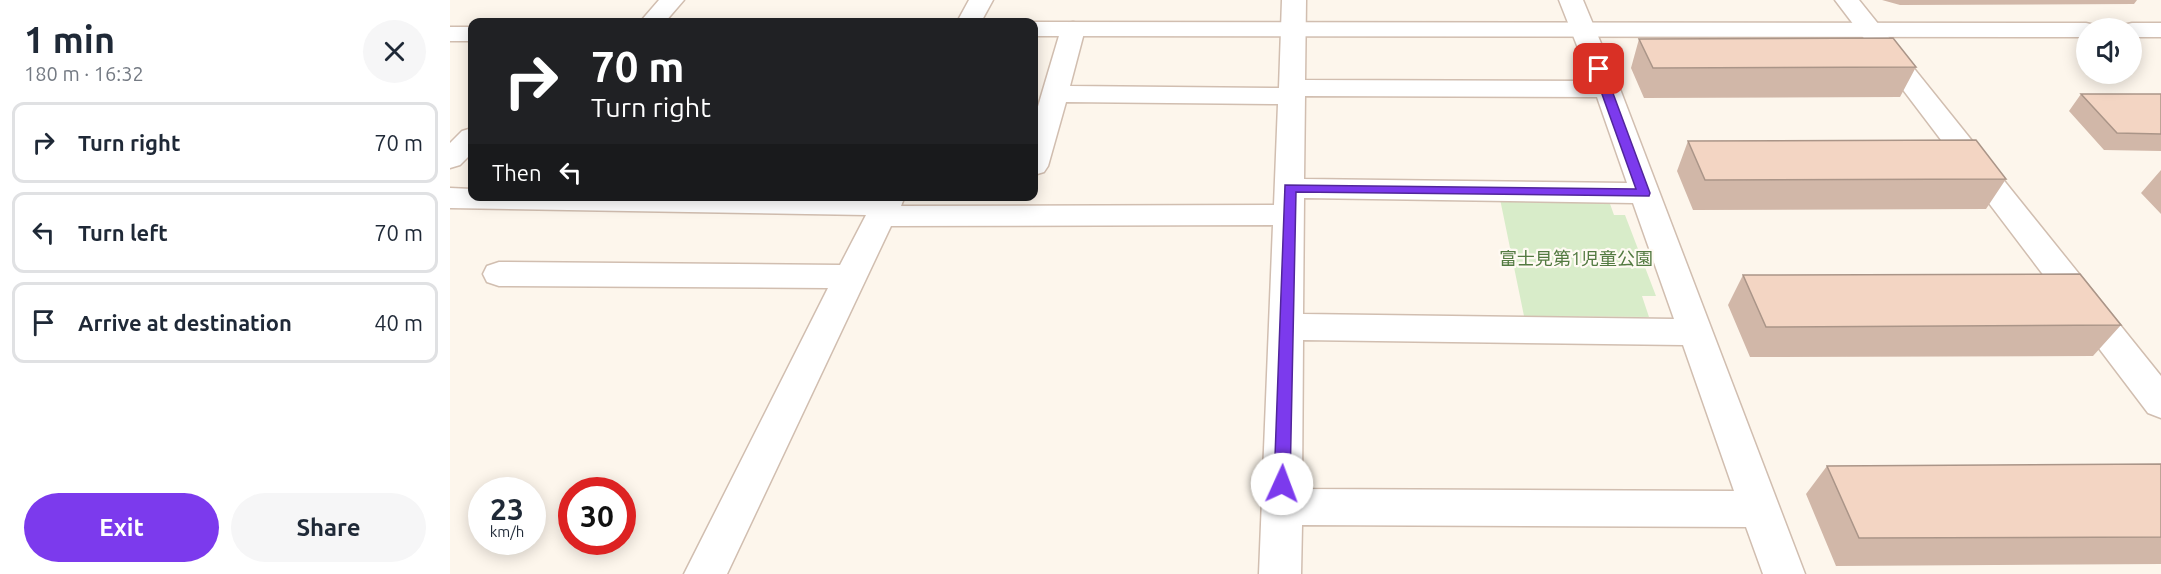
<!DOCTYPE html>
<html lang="en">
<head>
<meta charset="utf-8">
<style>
  :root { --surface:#fff; --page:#f6f6f7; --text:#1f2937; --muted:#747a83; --line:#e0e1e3; --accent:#7c3aed }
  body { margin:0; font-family:Ubuntu,"Noto Sans JP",sans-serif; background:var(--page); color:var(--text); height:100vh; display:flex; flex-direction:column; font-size:22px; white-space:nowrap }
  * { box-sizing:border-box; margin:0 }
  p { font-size:20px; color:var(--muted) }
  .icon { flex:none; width:33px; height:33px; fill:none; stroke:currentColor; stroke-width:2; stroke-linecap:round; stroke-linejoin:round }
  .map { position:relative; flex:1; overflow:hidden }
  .sheet { display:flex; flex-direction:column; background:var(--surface); width:450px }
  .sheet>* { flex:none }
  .banner { position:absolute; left:18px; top:18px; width:570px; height:183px; border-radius:12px; box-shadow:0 3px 15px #0003; background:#202124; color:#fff; overflow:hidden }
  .tools { position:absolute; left:1626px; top:18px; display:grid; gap:12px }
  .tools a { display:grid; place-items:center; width:66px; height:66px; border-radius:50%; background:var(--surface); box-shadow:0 3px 15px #0003; font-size:30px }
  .speed { position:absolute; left:18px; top:477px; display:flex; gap:12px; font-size:30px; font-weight:700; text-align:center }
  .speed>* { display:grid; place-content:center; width:78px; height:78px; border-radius:50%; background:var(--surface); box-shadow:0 3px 15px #0003; line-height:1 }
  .speed small { font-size:15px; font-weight:400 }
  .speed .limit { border:9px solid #d22; background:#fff; color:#111 }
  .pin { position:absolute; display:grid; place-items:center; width:51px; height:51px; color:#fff; margin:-26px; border-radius:12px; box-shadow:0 3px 9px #0006 }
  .me { position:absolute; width:66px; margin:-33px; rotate:2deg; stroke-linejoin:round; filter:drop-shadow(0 0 4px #0008) }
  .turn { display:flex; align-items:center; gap:21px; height:126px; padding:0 24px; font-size:27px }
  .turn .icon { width:78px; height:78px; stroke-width:2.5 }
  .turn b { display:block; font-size:42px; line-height:51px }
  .then { display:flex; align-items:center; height:57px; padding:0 24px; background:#0003; gap:12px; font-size:22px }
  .round { display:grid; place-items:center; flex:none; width:63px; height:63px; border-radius:32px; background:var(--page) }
  .summary { display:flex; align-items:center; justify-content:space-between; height:102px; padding:0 24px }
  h1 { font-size:36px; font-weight:600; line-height:45px }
  .action { display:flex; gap:12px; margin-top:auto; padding:12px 24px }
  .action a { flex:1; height:69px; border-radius:36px; background:var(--accent); color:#fff; font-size:24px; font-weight:600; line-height:69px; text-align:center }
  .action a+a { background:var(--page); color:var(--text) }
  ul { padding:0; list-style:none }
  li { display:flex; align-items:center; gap:18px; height:81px; margin:0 12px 9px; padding:0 12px; border:3px solid var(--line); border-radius:12px }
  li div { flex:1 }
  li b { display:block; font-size:22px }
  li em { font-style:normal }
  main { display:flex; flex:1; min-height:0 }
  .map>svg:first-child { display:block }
  .green { fill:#d8ecc9 }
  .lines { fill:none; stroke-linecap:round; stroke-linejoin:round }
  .minor-casing { stroke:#d1beb0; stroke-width:3 }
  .tertiary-casing { stroke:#d1beb0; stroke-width:3 }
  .minor { fill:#fff; fill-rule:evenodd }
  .tertiary { fill:#fff; fill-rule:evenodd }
  .wall { fill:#d1b7a8 }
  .building { fill:#f3d5c3; stroke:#aa9588; stroke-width:1.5 }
  .route { fill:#7c3aed; stroke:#51269a; stroke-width:1.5 }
  .labels { text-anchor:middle; stroke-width:4.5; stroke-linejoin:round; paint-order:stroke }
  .park-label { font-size:18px; fill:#537a41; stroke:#fffaf3 }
</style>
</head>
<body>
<main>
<section class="sheet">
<div class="summary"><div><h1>1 min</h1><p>180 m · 16:32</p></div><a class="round"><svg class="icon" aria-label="close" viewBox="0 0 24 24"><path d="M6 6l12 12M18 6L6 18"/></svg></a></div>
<ul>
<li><svg class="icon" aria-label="right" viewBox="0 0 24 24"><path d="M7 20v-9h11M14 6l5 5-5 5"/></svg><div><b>Turn right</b></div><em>70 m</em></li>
<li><svg class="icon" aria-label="left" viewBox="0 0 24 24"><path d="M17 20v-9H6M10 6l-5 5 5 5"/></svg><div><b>Turn left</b></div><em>70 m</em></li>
<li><svg class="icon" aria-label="arrive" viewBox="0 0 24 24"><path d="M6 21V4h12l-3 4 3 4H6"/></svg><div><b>Arrive at destination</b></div><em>40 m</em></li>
</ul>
<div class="action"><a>Exit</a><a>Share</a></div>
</section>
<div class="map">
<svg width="1711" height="574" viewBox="0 0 1711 574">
  <rect width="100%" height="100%" fill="#fdf6ec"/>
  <path class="green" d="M1050 199 1159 201 1164 215H1175L1206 296H1192L1199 317 1074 316Z"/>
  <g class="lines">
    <defs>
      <path id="minor" d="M209 0H234L215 22H190Z
        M519 0H543L531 22H507Z
        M832 0H856L855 80 1141 81 1109 0H1133L1170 89 1355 574H1313L1296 527 852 525 851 574H809L823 225 441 226 277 574H234L378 288 49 286 37 282 33 274 37 266 49 262 390 265 416 215 0 208V188L22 189V196H455L451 206 824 205 828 104 616 102 598 166 594 172 584 175V120L611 29 614 24 623 22 632 24 635 29 620 86 829 88ZM855 96 1147 97 1177 183 854 179ZM854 198 1183 203 1224 319 853 314ZM853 340 1233 345 1284 491 852 489Z
        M1385 0H1409L1711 376V418L1698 413Z
        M22 128V153L10 165 0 168V143L12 131Z"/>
      <path id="tertiary" d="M581 22H584L1636 23 1645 25 1647 28H1636V37L584 36V22Z
        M1682 23H1711V37H1682V28H1671L1673 25Z
        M0 27H22V41H0Z"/>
    </defs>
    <use href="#minor" class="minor-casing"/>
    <use href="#tertiary" class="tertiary-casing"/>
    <use href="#minor" class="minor"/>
    <use href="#tertiary" class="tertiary"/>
  </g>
  <path class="wall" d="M1432 0H1687L1684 4 1450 5Z
    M1189 39 1466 67 1450 97 1194 98 1181 68Z
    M1631 94H1711V151L1654 150 1619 111Z
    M1238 141 1556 179 1536 209 1243 210 1227 171Z
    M1711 170V214L1691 193Z
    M1293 275 1671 325 1643 356 1300 357 1278 305Z
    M1711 464V564L1386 566 1356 494 1377 466Z"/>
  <path class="building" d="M1443 38 1466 67 1203 68 1189 39Z
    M1631 94H1711V134L1667 133Z
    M1526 140 1556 179 1255 180 1238 141Z
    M1630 274 1671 325 1316 327 1293 275Z
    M1711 464V537L1409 538 1377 466Z"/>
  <path class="route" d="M1149 66 1154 69 1200 193 1199 196 846 192 840 484 838 490 832 492 826 490 824 484 835 185 1186 189 1143 69Z"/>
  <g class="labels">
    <g class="park-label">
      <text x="1126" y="265">富士見第1児童公園</text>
    </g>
  </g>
</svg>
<div class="tools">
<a><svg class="icon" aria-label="sound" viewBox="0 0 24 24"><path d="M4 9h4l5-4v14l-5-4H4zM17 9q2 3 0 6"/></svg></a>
</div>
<div class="speed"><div>23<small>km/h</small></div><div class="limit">30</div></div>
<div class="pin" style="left:1149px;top:69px;background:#d93025"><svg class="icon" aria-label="arrive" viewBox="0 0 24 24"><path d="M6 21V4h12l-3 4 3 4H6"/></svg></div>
<svg class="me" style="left:832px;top:484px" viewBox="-20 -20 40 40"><circle r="19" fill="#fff"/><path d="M0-13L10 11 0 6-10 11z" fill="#7c3aed"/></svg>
<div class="banner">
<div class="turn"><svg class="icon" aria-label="right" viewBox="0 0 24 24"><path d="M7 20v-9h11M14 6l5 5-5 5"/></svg><div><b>70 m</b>Turn right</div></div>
<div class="then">Then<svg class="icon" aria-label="left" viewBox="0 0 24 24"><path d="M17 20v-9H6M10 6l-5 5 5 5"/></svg></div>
</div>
</div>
</main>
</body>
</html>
